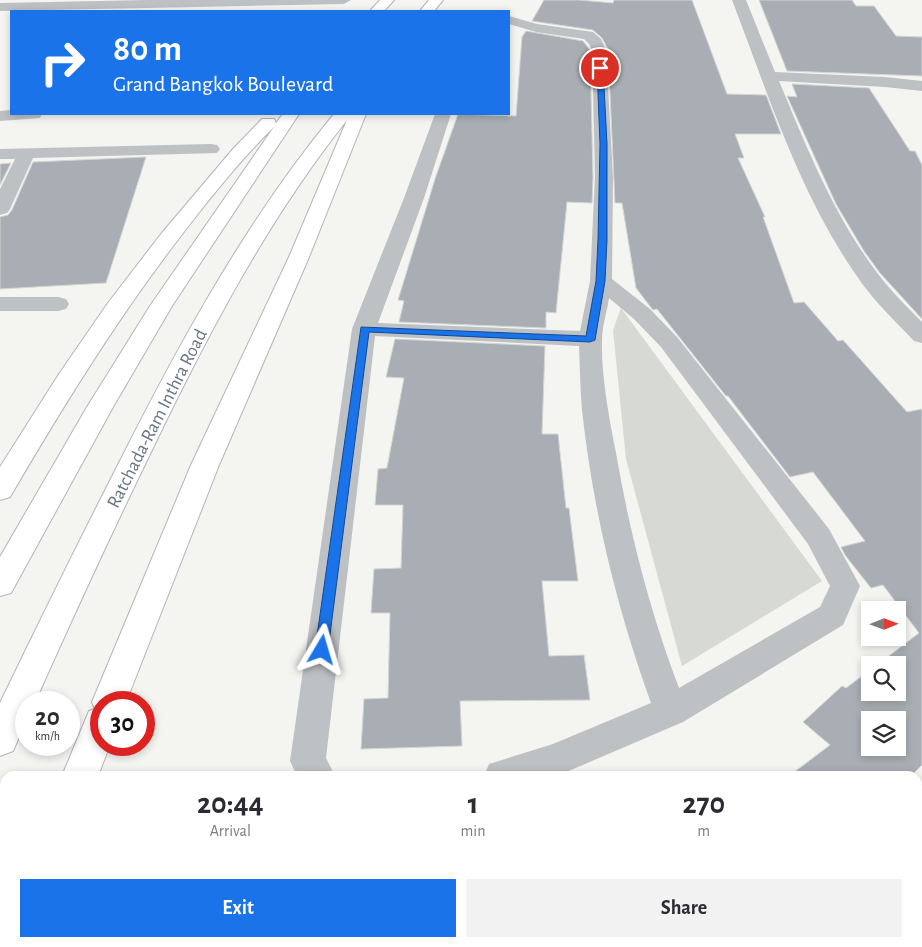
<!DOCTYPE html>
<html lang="en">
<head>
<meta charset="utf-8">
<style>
  :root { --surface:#fff; --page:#f2f2f3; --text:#2b2b33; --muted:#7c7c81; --accent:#1a73e8 }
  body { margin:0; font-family:"Alegreya Sans",sans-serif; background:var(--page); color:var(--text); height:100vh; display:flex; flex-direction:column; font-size:19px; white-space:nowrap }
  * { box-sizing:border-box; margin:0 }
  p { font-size:16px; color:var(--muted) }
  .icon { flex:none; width:28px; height:28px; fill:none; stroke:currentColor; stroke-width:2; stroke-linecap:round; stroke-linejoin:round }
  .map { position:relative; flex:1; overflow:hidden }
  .details { position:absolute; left:0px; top:771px; width:922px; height:176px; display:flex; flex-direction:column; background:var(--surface); border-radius:15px 15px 0 0; box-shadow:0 2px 8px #0003 }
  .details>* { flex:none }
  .top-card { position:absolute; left:10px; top:10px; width:500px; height:105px; border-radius:0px; box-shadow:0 2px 8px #0003; background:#1a73e8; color:#fff; overflow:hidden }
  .needle { width:32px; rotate:89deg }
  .tools { position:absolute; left:861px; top:601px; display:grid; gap:10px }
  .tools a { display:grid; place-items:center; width:45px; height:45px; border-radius:0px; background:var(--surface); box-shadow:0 2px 8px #0003; font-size:25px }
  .speed { position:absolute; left:15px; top:691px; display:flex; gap:10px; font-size:25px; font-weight:700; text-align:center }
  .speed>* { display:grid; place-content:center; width:65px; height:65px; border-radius:50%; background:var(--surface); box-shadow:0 2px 8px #0003; line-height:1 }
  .speed small { font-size:12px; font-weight:400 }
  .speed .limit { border:8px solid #d22; background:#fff; color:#111 }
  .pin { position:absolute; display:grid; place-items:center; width:42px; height:42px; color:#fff; margin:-21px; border:2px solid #fff; border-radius:50%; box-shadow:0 1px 5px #0007 }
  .me { position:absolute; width:55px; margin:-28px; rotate:7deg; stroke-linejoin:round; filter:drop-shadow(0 0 4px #0008) }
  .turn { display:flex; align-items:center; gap:18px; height:105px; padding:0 20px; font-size:22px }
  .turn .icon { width:65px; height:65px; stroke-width:2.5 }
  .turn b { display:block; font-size:35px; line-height:42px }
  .eta { display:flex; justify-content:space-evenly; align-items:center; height:85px; text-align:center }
  .eta b { font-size:30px; font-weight:600; line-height:35px }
  .button { display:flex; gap:10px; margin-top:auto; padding:10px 20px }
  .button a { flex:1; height:58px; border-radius:0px; background:var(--accent); color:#fff; font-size:20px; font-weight:600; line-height:58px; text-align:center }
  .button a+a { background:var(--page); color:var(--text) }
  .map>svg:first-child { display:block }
  .green { fill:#d6dad2 }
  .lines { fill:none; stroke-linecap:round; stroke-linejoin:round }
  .canal { fill:#b5c1c3; fill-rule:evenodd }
  .building { fill:#a8aeb3; stroke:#d5d5d3; fill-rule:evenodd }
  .major-casing { stroke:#b1b5b8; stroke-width:2 }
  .minor { fill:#bdc1c4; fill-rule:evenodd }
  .major { fill:#fff; fill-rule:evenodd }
  .route { fill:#1a73e8; stroke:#114b97 }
  .labels { text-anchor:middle; stroke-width:5; stroke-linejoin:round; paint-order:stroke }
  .street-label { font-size:19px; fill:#66757f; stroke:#fff }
</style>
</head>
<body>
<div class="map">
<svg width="922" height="947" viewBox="0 0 922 947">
  <rect width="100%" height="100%" fill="#f4f4f1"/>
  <path class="green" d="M621 308 822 581 682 666 626 459 613 330Z"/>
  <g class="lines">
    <path class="canal" d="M922 879V942L918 944 916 942H918V880Z
      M840 942H907L905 947H838Z"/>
  </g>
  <path class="building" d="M544 0H579L613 3 614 0H692L727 94 766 95 781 134H735L744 158H738L765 217H763L794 303 804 302 838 341 843 340 907 412 922 409V765L911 776H789L830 745 803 722 842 686 846 688 870 670V692H898V665H877L919 633 883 585 871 588 845 555 841 547 865 541 813 472 790 477 728 396H726L657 309 653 310 636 288 622 203H615L608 49 602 38 593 30 532 21ZM870 720H898V748H870Z
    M759 0H852L856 6H874L896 36 922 37V76L787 71Z
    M526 31 583 41 590 50 593 177 592 203 567 202 556 313 546 312V328L399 322 404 301 398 300 435 179 458 114 516 116 522 37Z
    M792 84 869 88 910 151H915L922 165V319L880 273 864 251 836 204 787 96 797 97Z
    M146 157 106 283 0 289V217L8 215 12 210 33 162Z
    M11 163 0 185V164Z
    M395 339 545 346 542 434H558L566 508H569L578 581H542L549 656 584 655 590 700 460 701 462 746 361 749 364 699 388 698 390 613H371L374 569 401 568 403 505H375L378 469 387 468 404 378 386 377Z"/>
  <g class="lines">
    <defs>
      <path id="major" d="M380 0H394L384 11H370Z
        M429 0H443L434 11H420Z
        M283 114H299L172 306 113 407 11 593 0 596V557L87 407 150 306 274 127C245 155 219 187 194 219 125 306 66 401 10 497L0 500V467L59 374 108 303 161 234 233 149 262 119H274L276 123Z
        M334 114H366L309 257 219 465 126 702H101V745H110L98 776H62L89 711 95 709 92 702 191 465 289 257 347 120C267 221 209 332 153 448 112 532 73 617 35 702H26V721L13 751 0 756V703C41 618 83 533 126 449 186 331 250 216 334 114Z
        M5 925V942H36L34 947H0V928Z"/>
    </defs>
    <use href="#major" class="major-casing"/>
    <path class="minor" d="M147 0H351L344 4 0 11V3Z
      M732 0H746L775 72 885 77 922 81V91L885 87 779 81C807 148 834 216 878 274 891 291 907 307 922 322V343L914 341C896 322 876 303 861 282 800 197 769 96 732 0Z
      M509 16 537 24 593 32 601 39 606 50 613 177 612 279 650 309 677 337 829 529 860 586 843 625 683 722 557 776H484L489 764 553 744 651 703C617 609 593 511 582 410 580 389 580 367 579 346L375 336 326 758 335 776H297L290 761 352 329 404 198 435 114H451L424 198 378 323 580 331 590 281 595 177 592 50 589 44 584 39 536 32 509 24ZM609 298 634 319 661 347 808 544 830 586 820 607 679 688C650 612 630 534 616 453 609 418 601 375 602 340 602 326 607 312 609 298Z
      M11 110V114H42L40 118 0 121V111Z
      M211 144 217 145 220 149 217 153 33 158 10 209 7 213 0 215V189L15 159H0V149Z
      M0 297H58L66 299 69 304 66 309 58 311H0Z"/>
    <use href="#major" class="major"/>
  </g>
  <path class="route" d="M600 66 603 68 607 144V240L605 281 595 340 590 342 369 332 328 650 326 654 322 656 317 654 315 650 361 327 586 336 596 281 598 240 600 144 597 68Z"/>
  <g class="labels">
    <g class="street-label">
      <text transform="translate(156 418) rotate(-63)" y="7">Ratchada-Ram Inthra Road</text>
    </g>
  </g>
</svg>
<div class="tools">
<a><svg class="needle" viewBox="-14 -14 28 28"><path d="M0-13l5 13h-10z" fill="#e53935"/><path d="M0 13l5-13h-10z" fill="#7c7c81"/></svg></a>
<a><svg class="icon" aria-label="search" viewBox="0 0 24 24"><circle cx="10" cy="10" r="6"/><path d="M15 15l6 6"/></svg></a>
<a><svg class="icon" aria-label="layers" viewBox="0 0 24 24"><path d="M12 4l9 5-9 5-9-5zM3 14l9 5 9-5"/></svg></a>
</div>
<div class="speed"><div>20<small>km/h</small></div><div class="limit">30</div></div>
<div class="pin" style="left:600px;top:68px;background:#d93025"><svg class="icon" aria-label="arrive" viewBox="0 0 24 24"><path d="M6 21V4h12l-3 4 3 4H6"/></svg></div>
<svg class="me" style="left:322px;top:650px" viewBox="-20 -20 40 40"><path d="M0-17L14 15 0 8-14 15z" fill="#1a73e8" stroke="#fff" stroke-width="4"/></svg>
<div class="top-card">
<div class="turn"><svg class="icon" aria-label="right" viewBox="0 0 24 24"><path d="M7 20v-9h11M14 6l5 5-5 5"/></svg><div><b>80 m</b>Grand Bangkok Boulevard</div></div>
</div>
<section class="details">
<div class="eta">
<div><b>20:44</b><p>Arrival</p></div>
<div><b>1</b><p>min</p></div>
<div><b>270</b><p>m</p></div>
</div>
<div class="button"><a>Exit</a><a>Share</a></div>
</section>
</div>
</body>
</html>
